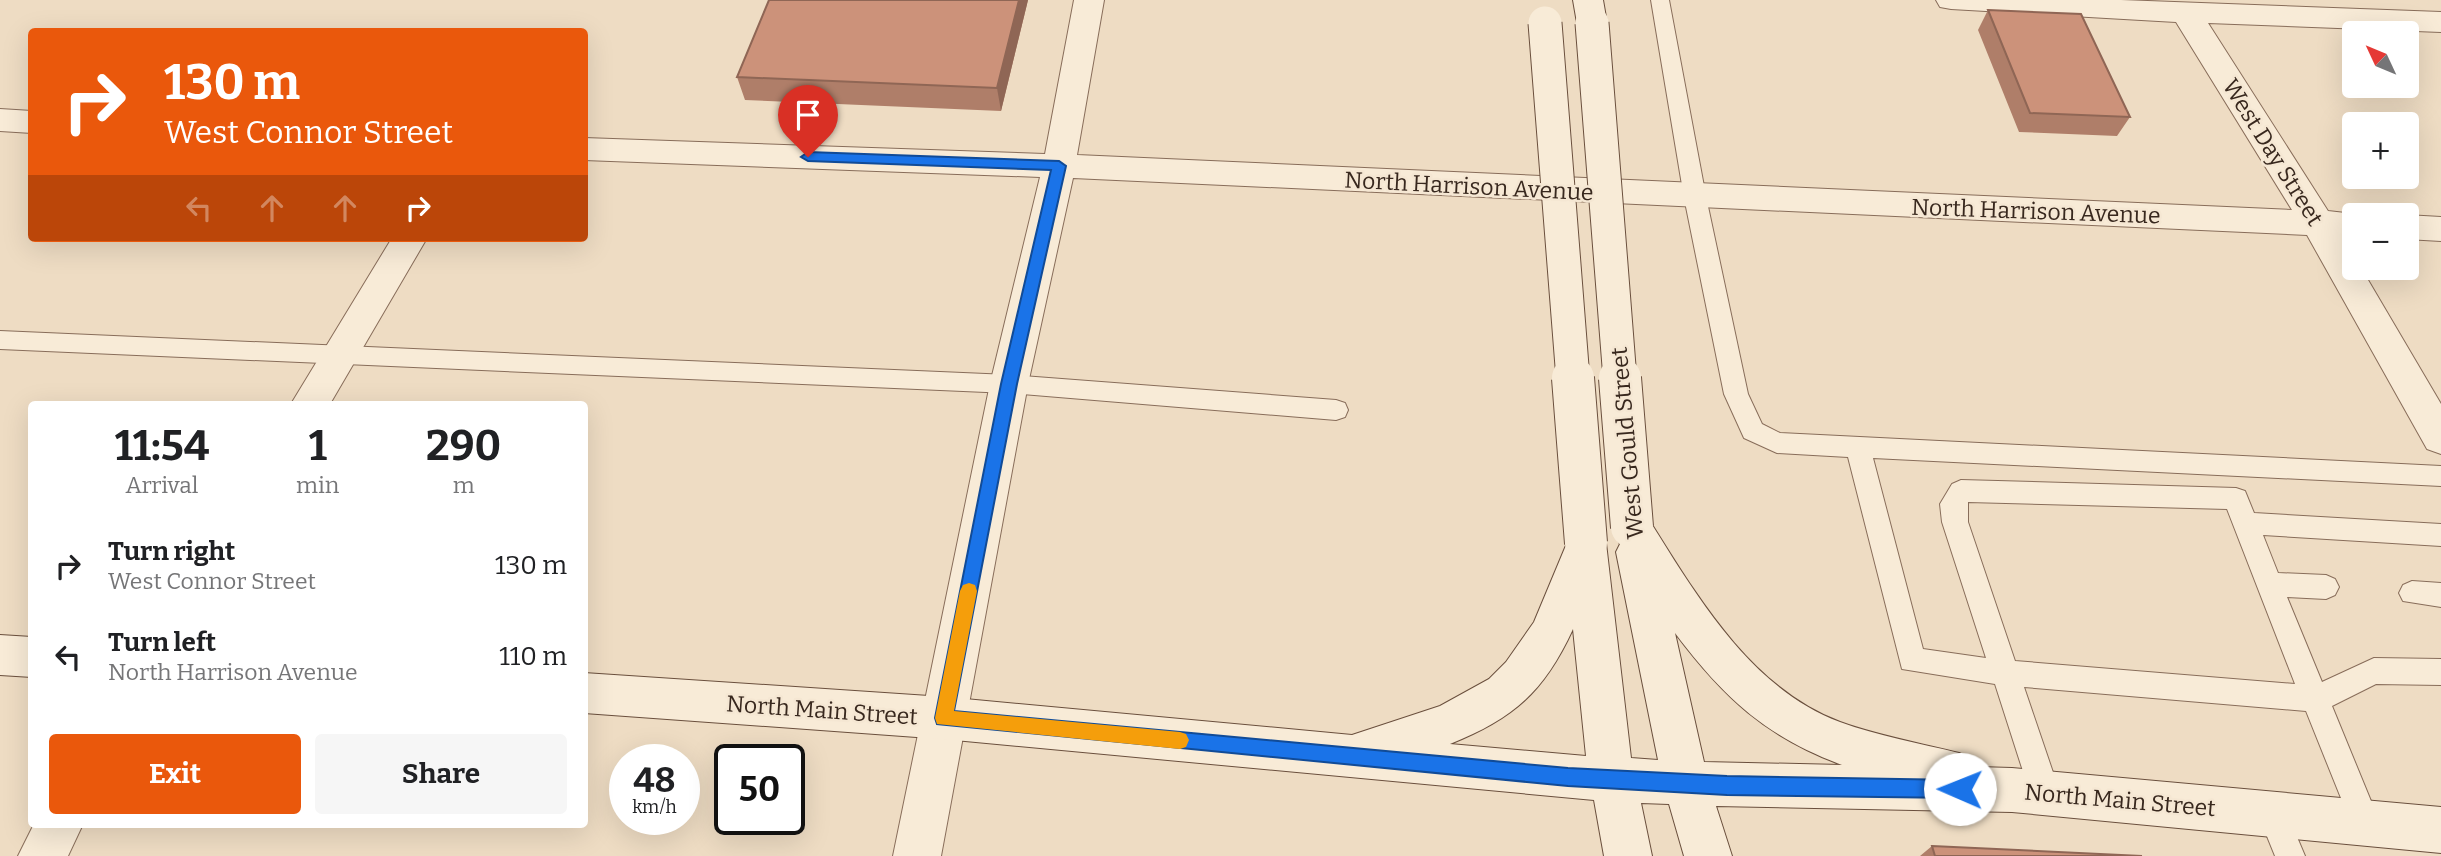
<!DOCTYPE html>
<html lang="en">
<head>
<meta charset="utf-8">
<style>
  :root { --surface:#fff; --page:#f6f6f6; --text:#202124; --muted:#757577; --accent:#ea580c }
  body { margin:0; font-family:Bitter,serif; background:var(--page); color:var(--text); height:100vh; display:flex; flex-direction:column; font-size:26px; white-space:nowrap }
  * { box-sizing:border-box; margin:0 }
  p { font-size:23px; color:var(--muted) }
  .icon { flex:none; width:38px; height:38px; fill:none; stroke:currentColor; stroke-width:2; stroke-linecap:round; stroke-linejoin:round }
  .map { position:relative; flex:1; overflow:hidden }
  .details { position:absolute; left:28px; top:401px; width:560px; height:427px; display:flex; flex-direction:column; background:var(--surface); border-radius:7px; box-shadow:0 7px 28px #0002 }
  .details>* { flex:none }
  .guide { position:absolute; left:28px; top:28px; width:560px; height:214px; border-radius:7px; box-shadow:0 7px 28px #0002; background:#ea580c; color:#fff; overflow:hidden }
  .needle { width:46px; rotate:314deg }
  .tools { position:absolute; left:2342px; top:21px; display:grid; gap:14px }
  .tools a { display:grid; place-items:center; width:77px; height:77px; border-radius:7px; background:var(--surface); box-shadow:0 7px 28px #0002; font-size:35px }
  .speed { position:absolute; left:609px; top:744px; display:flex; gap:14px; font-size:35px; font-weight:700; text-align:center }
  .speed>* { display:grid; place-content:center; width:91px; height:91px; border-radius:50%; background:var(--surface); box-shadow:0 7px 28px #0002; line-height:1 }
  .speed small { font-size:18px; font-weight:400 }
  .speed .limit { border:4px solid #111; border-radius:10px; background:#fff; color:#111 }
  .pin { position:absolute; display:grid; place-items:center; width:60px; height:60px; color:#fff; margin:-72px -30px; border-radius:50% 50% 50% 0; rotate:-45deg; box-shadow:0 0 7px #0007 }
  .pin .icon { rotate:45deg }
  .me { position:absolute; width:77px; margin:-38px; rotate:271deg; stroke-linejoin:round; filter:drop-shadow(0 0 5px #0008) }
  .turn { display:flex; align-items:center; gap:24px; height:147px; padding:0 21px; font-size:32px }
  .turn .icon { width:91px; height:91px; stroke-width:2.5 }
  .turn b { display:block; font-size:49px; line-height:60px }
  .lanes { display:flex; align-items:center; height:66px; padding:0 21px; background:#0003; justify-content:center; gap:35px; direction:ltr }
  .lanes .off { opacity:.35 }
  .eta { display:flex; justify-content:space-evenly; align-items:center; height:119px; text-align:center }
  .eta b { font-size:42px; font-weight:700; line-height:49px }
  .primary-button { display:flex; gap:14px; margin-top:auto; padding:14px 21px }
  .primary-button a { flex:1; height:80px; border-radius:7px; background:var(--accent); color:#fff; font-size:28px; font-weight:700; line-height:80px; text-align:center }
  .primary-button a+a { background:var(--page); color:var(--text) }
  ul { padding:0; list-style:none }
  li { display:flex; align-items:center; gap:21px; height:91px; padding:0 21px }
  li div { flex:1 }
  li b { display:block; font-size:26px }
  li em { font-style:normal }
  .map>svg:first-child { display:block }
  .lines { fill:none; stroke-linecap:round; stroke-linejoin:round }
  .lane-casing { stroke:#886d5a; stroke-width:2 }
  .street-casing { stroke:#886d5a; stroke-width:2 }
  .secondary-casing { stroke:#6a4f3d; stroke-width:2 }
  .lane { fill:#f8ebd7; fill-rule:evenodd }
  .street { fill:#f8ebd7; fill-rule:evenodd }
  .secondary { fill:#f8ebd7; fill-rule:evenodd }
  .secondary-bridge-far1-casing { stroke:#6a4f3d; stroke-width:35; stroke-linecap:butt }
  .secondary-bridge-casing { stroke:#6a4f3d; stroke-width:44; stroke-linecap:butt }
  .secondary-bridge-far1 { stroke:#f8ebd7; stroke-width:33 }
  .secondary-bridge { stroke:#f8ebd7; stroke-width:42 }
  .wall { fill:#af7e69 }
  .shaded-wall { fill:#8f6655 }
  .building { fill:#cc927a; stroke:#8f6655; stroke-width:2 }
  .route { fill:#1a73e8; stroke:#114b97; stroke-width:2 }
  .slow { fill:#f59e0b }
  .labels { text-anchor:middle; stroke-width:5; stroke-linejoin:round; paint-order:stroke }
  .street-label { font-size:23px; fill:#38281e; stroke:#f5e7d3 }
</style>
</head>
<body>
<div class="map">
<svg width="2441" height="856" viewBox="0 0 2441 856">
  <rect width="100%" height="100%" fill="#eedcc3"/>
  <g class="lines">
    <defs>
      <path id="lane" d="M1651 0H1669L1706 197 1748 394 1762 424 1780 433 2441 466V486L1873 458 1923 649 1986 658 1942 522 1940 504 1952 484 1961 480 2236 488 2245 491 2254 513 2441 524V546L2263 535 2278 573 2326 575 2335 579 2339 587 2335 595 2326 599 2287 597 2322 682 2374 658 2441 659V685L2376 684 2332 706 2380 823 2375 833 2365 838 2355 833 2306 711 2024 687 2060 793 2055 803 2045 807 2035 803 2030 793 1995 684 1902 669 1848 457 1777 453 1744 438 1724 394 1684 197ZM1968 502 2227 509 2295 684 2015 661 1968 522Z
        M0 331 1009 375 1336 400 1345 403 1348 410 1345 417 1336 420 1009 393 0 349Z
        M2412 581 2441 583V607L2403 601 2399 593 2403 585Z
        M2273 800 2283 804 2305 856H2275L2258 814 2263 804Z"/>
      <path id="street" d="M1074 0H1104L1077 155 2292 210 2176 22 1951 9 1940 7 1936 0H2121L2441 12V32L2208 23 2328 211 2363 215H2354V237H2343L2354 255V268H2361L2441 404V454L2427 449 2307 235 1073 178 1028 384 941 856H893L990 384 1040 177 584 160V138L1045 154Z
        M0 109 32 111V133L0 131Z
        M2404 215H2406L2441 217V241L2406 239V215Z
        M392 238H427L330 404H291Z
        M34 824H83L68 856H18Z"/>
      <path id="secondary" d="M1573 0H1603L1607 23 1603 30 1592 33 1581 30 1577 23Z
        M1632 510 1646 515C1695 593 1749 688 1840 722 1878 736 1919 743 1959 753L1975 760 1978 767 2012 768 2441 807V853L2012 812 1716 806 1732 856H1684L1669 804 1641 803 1652 856H1604L1594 800 944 739 584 713V673L944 697 1352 735 1440 706 1489 679 1506 662 1534 622 1572 531 1586 525 1600 531 1606 543 1631 758 1658 760 1616 552 1620 544 1612 527 1618 515ZM1573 629 1586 756 1450 744C1513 719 1544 692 1573 629ZM1675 633C1723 697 1766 737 1842 765L1704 762Z
        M0 635 32 637V677L0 675Z"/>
    </defs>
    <use href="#lane" class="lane-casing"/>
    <use href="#street" class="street-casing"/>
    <use href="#secondary" class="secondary-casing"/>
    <use href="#lane" class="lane"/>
    <use href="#street" class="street"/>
    <use href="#secondary" class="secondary"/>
    <defs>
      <path id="secondary-bridge-far1" d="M1545 23 1573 379
        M1592 23 1620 379"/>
      <path id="secondary-bridge" d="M1573 378 1586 543
        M1620 378 1632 527"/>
    </defs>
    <use href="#secondary-bridge-far1" class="secondary-bridge-far1-casing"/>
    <use href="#secondary-bridge" class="secondary-bridge-casing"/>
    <use href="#secondary-bridge-far1" class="secondary-bridge-far1"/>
    <use href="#secondary-bridge" class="secondary-bridge"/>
  </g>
  <path class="wall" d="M769 0H1028L1001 111 745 100 737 77Z
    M1988 10 2130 117 2117 136 2019 132 1978 30Z
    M1932 846 2142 856H1920Z"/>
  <path class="shaded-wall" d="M1019 0H1028L1001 111 997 88Z"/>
  <path class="building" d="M769 0H1019L997 88 737 77Z
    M1988 10 2081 14 2130 117 2030 113Z
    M1932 846 2142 856H1935Z"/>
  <path class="route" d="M808 152 1059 161 1066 166 1017 384 954 711 1568 768 1727 776 1960 780 1967 782 1969 789 1967 795 1960 798 1727 795 1568 786 937 724 935 718 1001 384 1051 170 808 161 801 157Z"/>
  <path class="slow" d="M969 583 975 585 977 591 954 711 1180 732 1186 734 1189 740 1186 747 1180 749 937 724 935 718 960 591 963 585Z"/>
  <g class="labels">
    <g class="street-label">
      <text transform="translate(2273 152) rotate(58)" y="8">West Day Street</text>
      <text transform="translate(1469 186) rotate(3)" y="8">North Harrison Avenue</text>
      <text transform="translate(2036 211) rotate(2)" y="8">North Harrison Avenue</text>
      <text transform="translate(1627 443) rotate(-95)" y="8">West Gould Street</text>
      <text transform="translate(822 710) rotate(4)" y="8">North Main Street</text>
      <text transform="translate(2120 800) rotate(5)" y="8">North Main Street</text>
    </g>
  </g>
</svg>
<div class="tools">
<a><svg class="needle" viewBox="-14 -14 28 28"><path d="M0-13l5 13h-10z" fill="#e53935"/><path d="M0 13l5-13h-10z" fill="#757577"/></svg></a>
<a>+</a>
<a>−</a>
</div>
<div class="speed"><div>48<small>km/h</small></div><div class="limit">50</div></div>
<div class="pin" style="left:808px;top:157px;background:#d93025"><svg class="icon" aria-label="arrive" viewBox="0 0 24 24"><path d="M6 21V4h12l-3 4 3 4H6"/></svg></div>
<svg class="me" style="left:1960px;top:789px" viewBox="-20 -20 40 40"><circle r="19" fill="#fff"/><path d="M0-13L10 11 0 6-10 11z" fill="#1a73e8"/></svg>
<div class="guide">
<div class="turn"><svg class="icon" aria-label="right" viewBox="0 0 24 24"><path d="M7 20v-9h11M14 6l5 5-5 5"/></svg><div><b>130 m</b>West Connor Street</div></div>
<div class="lanes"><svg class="icon off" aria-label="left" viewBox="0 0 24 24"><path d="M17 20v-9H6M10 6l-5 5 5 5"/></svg><svg class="icon off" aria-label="ahead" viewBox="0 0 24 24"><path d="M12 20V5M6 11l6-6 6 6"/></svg><svg class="icon off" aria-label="ahead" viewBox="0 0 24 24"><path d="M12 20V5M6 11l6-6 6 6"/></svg><svg class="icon" aria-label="right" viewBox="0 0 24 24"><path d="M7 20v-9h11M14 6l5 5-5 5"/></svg></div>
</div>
<section class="details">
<div class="eta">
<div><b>11:54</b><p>Arrival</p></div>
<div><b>1</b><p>min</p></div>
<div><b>290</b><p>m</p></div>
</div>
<ul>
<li><svg class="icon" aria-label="right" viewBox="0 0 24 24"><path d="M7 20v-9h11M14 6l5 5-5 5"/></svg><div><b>Turn right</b><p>West Connor Street</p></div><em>130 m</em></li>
<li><svg class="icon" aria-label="left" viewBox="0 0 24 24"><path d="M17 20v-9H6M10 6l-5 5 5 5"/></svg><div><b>Turn left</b><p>North Harrison Avenue</p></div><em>110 m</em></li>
</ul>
<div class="primary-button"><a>Exit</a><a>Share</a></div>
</section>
</div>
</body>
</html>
